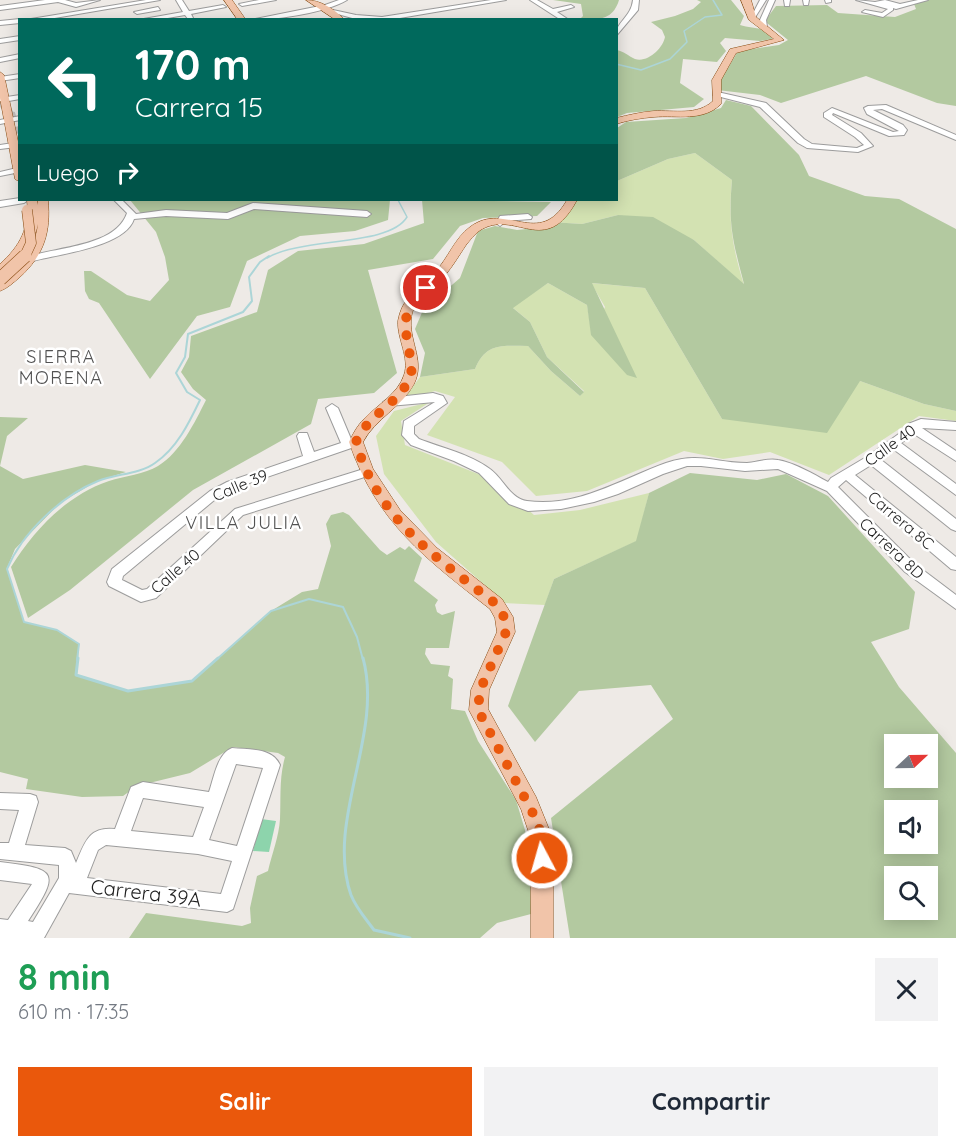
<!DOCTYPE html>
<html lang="es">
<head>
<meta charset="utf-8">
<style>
  :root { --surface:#fff; --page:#f2f2f3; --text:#1f2937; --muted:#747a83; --accent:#ea580c }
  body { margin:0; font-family:Quicksand,sans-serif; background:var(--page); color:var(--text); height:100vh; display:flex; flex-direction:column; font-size:22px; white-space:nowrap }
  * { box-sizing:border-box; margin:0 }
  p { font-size:20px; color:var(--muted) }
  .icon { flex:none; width:33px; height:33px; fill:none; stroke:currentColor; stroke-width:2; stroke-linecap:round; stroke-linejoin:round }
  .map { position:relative; height:938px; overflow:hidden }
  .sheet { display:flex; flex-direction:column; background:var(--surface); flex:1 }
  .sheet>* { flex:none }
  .top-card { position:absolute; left:18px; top:18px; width:600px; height:183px; border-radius:0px; box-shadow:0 3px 15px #0003; background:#00695c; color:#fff; overflow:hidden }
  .needle { width:39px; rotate:68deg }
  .fabs { position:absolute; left:884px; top:734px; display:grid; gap:12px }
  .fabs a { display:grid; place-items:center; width:54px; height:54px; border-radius:0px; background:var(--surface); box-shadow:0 3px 15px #0003; font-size:30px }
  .pin { position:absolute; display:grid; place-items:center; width:51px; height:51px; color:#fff; margin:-26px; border:3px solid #fff; border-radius:50%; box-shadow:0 2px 6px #0007 }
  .me { position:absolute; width:66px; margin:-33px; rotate:354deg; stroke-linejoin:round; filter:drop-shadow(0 0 4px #0008) }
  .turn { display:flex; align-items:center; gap:21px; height:126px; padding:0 18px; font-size:27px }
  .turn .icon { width:78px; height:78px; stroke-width:2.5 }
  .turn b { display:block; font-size:42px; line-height:51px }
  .then { display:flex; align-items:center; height:57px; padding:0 18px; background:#0003; gap:12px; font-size:22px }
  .round { display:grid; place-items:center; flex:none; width:63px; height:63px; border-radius:0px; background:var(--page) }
  .head { display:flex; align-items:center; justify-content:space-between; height:102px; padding:0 18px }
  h1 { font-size:36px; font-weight:800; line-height:45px; color:#1e9e55 }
  .cta { display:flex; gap:12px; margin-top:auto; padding:12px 18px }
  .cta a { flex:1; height:69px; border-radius:0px; background:var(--accent); color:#fff; font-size:24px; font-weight:800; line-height:69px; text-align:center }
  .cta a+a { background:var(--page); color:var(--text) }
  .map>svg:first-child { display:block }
  .grass { fill:#d3e2b2 }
  .forest { fill:#b3c9a0; fill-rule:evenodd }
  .pitch { fill:#8dd4ac }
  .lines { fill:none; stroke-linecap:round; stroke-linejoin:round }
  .stream-far2 { stroke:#acd5d7; stroke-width:1.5 }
  .stream-far1 { stroke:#acd5d7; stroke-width:2 }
  .stream { stroke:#acd5d7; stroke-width:3 }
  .major-tunnel-far1 { stroke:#c5c1be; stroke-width:8; stroke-dasharray:8 4.5; stroke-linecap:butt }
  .major-tunnel { stroke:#c5c1be; stroke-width:10; stroke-dasharray:10 5; stroke-linecap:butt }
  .minor-casing { stroke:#9c9c9c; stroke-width:2 }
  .major-casing { stroke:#884b12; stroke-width:1 }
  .minor { fill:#fff; fill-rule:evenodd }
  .major { fill:#f1c4a9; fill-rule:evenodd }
  .major-bridge-far1-casing { stroke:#884b12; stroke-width:11; stroke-linecap:butt }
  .major-bridge-casing { stroke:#884b12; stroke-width:14; stroke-linecap:butt }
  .major-bridge-far1 { stroke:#f1c4a9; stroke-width:10 }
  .major-bridge { stroke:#f1c4a9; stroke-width:13 }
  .route { stroke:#ea580c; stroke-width:10; stroke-dasharray:0 18 }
  .labels { text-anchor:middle; stroke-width:5; stroke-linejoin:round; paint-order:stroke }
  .street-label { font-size:16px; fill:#1f1f1f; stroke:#fff }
  .neighbourhood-label { font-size:18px; letter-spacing:1.5px; fill:#525252; stroke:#fff }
  .near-street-label { font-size:20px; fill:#1f1f1f; stroke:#fff }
</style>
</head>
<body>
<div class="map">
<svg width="956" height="938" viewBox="0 0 956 938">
  <rect width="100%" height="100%" fill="#eeeae6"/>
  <path class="grass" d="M695 153 732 180C728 221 732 246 744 285L694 240 618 215 582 224 551 222 574 200H616L617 181 668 159Z
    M548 283 587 305 592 335 605 307 591 283 645 288 722 419 860 381 924 404 956 411V421L919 416 829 475 770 452 723 459 684 451 587 491 536 496 502 462 427 435 455 397 435 391 403 400 420 377 475 369C486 342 503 346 528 346L551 371 580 396 584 391 547 357 530 322 512 307Z
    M430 402 401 421 405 445 496 481 534 515 580 510 649 493 637 541 554 579 545 605 505 603 436 542 384 474 376 436 394 411Z"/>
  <path class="forest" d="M553 0H619C613 20 599 20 580 19L583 16 581 4Z
    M697 0H731L744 16 740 25C751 29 768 26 772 39L760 41 725 38 720 43 726 51 717 62 683 59 680 83 704 99 694 107 627 113 617 117 616 50C624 51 628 56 635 59 648 63 663 48 665 37L662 30 651 22 675 16 693 9 701 2Z
    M926 0H956V106L937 103 866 76 781 103 760 95 717 90 719 75 728 68 738 51 779 45 788 40 767 23V18L776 6 827 5 838 13 895 17 916 9 914 4Z
    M726 100 751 106 799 155 809 176 865 196 899 199 956 229V411L924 404 860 381 827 433 722 419 645 288 592 283 637 378 627 375 591 335 587 305 548 283 513 308 530 322 547 357 584 392 580 396 551 371 528 346C503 346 486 342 475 369L420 377 425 353 415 329 423 310 460 278 478 231 495 226 517 230 537 228 551 222 582 224 618 215 653 217 694 240 744 284C733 241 728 226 732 180L695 153 668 159 617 181V128L626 122 686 118 721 108Z
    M130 200H390L388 220 355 231 300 236 247 261 230 307 197 316 150 379 99 303 89 299 85 291 84 271H91L127 295 150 301 169 280 165 257 156 232Z
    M422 200 551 202 537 216 483 218 460 226 433 259 368 270 397 373 374 393 318 399 311 424 193 490 70 590 28 618 11 567C34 530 67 495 109 481 124 476 145 474 158 466 180 453 195 422 206 400L193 389 181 372 189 357 191 336 257 312 268 270 298 251 364 244 424 223Z
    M0 417 28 418 7 436 0 466 23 479 85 465 126 472 97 481 60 503 15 549 7 568 24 622 57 630 79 644 77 675 128 691 192 681 271 611 302 592 318 589 331 546 326 524 331 515 343 512 349 515 380 550 387 555 400 547 405 550 409 546 422 558 414 581 438 600 435 605 437 612 442 615 455 611 449 648H426L425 654 431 664 450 666 448 676 453 679 451 709 465 711 478 741 516 800 525 830 530 866 531 914 497 923 480 938H129L146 913 242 926 251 923 250 908 257 876 268 871C272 854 279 836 280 819 281 798 279 778 285 757L278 753 233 747 190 773 137 786 123 796 82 797 26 789 28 779 0 772Z
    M690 473 757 480 786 474 828 496 915 592 909 629 871 642 899 687 956 753V938H570L551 818 673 719 651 685 579 691 535 742 508 706 554 579 636 541 649 493ZM894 744H927V777H894ZM894 810H927V843H894ZM894 876H927V909H894Z"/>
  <path class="pitch" d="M261 819 276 821 269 852 253 851Z"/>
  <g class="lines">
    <path class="stream-far2" d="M616 64 641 70 670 59 687 42 684 31 705 17 722 15 713 0
      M267 258C301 237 389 247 407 217L398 200"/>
    <path class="stream-far1" d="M77 660 79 644 57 630 24 622 7 569C22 533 61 496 98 481 115 474 140 474 155 463 177 448 189 423 200 400L187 392 176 373 185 357 188 334 243 312 252 301 249 277 260 262 269 256
      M216 660 271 611 309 599 343 607 357 637 363 660"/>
    <path class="stream" d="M78 658 76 675 128 691 192 681 218 658
      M363 658C384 735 325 820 351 895 356 908 366 919 374 930L410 938"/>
    <path class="major-tunnel-far1" d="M0 100 11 115"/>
    <path class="major-tunnel" d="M10 113 16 134"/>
    <defs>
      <path id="minor" d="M45 0H65L76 3 100 0 76 7 58 2 0 10V6Z
        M146 0H160L43 20H25Z
        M176 0H182L189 11 223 5 226 7 191 14 193 18 191 20 188 19 185 15 156 20H138L183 12Z
        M259 0H276L242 6 239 4Z
        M339 0H347C326 13 275 20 250 20L325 5Z
        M491 0H506L388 20 356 19 330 12 333 10 356 15 382 17Z
        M530 0H537L553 9 571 5 574 7 557 12 569 20H561Z
        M633 0H639L638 10 616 36C616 21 631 18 633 0Z
        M760 0H766L754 19H750Z
        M769 0H775L766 20 767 27 764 29 761 27 760 20Z
        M784 0H790L789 6H785Z
        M803 0H809L808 5H804Z
        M825 0H831V2L826 3Z
        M856 0 875 2 885 0 900 4 918 0H928L896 9 893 8V10L883 17 862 12 865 10 882 13 888 9Z
        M158 7 160 10 137 14 134 12Z
        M20 19V23L0 25V21Z
        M20 36V40L0 43V39Z
        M20 54V58L0 62V58Z
        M20 74V78L0 81V77Z
        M713 91 766 103 804 139 812 144 857 148 864 145 855 137 824 117V113L832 108 893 132 899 131 867 114 864 108 868 106 886 105 956 135V140L882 109 873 110 903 125 907 130 904 135 889 136 833 113 832 115 861 133 873 146 858 152 807 148 798 143 760 107 713 95Z
        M20 95V99L3 102 0 101V98Z
        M20 116V120L0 124V120Z
        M13 143H16V147L0 149V145Z
        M17 168H20V172L0 176V172Z
        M20 198 28 200 24 203 0 207V201Z
        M114 200H122L136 214 166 210 227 213 253 203 367 211 371 214 367 217 254 209 228 219 166 216 134 219C125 247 59 254 33 261L30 260V256C59 247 116 246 127 213Z
        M528 214 532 217 531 219 506 221 500 226 496 223 500 216Z
        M433 393 443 396 447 403 414 426V434L419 439C442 448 470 454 490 469 503 478 510 499 527 501 578 508 621 479 666 463 701 452 714 463 747 463 758 462 768 458 778 460 795 463 813 474 828 482L831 478 868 456 907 428 908 424 921 419 956 422V430L922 428 956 451V461L914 434 901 443 956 484V495L893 449 880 459 956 519V531L951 529 871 465 855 475 956 557V570L951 569 846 480 838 487 915 564 956 595V609L905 572 827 491 778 469 745 471 701 466H687L663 474 618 494 594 502 561 509 528 511 509 504 479 473 454 461 411 445 402 435 404 421 435 402 389 406 383 402 389 398Z
        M332 404 338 408 351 439H360L362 442 360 445 235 488 218 497 123 576 122 580 142 590 147 589 235 509 367 468 373 472 371 475 243 515 156 598 141 602 109 586 107 582 112 569 210 491 227 482 303 456 297 436 299 433H307L314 452 341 443 326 408Z
        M232 748C249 750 272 747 280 765L233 909 227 912 69 893 44 938H0V919L8 920 32 884 0 880V862C58 869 60 872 28 921L33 922 59 878V865L0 859V843H9L19 810 0 809V793L30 794 36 796 38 802 25 845 65 848 71 851 76 863C85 842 89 826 115 829L131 787 143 782 209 792C214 778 217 754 232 748ZM236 764 263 768 237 846 209 840ZM143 798 204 807 193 837 131 831ZM106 845 198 854 232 861 221 894 87 878 98 850Z"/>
      <path id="major" d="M224 0H232L246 20H238Z
        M306 0C321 0 334 9 345 20H336Z
        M741 0H751L756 17 784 40 736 53 721 80V104C703 122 677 115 654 117 641 118 629 120 616 124V118C629 115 641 112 654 111 674 110 697 116 713 101L712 80 730 49 774 39 749 20Z
        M0 72 4 75 20 151V182L15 179 0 98Z
        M27 200H37L38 205V200H48C51 232 44 255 20 277 14 282 8 288 0 291V281C20 266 35 250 38 224 34 244 20 258 6 271L0 272V264C20 246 30 228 27 200Z
        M567 200H577C545 260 515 207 479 231 474 235 470 240 466 245 458 257 450 271 439 282 432 289 423 295 416 304 413 309 411 315 411 321 410 343 425 362 414 384 402 407 375 419 363 442L373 469 400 510 437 548 502 599 513 617 515 632 489 690 488 709 536 797 553 839V938H531V839L521 809 469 710 471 690 497 632 495 618 490 609C425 558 377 523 349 442 353 434 357 426 364 419 377 405 398 394 404 375 410 358 397 339 398 321 399 315 401 309 404 304 412 291 426 283 436 271 448 258 455 238 470 227 506 200 539 250 567 200Z"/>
    </defs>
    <use href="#minor" class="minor-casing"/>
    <use href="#major" class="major-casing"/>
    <use href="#minor" class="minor"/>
    <use href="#major" class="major"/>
    <defs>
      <path id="major-bridge-far1" d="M24 258 31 243 27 210"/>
      <path id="major-bridge" d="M0 279 25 256"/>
    </defs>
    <use href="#major-bridge-far1" class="major-bridge-far1-casing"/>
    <use href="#major-bridge" class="major-bridge-casing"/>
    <use href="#major-bridge-far1" class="major-bridge-far1"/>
    <use href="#major-bridge" class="major-bridge"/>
  </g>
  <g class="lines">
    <path class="route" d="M426 288C403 312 403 318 409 350 410 358 413 365 411 373 404 402 367 414 356 442 378 520 436 557 496 604L504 617 506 632 480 690 478 710 537 821 542 838V858"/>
  </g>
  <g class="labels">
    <g class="street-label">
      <text transform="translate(890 445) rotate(-36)" y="6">Calle 40</text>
      <text transform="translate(240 485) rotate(-23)" y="6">Calle 39</text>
      <text transform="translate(901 520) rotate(40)" y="6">Carrera 8C</text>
      <text transform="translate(892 548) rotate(43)" y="6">Carrera 8D</text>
      <text transform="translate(175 571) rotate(-41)" y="6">Calle 40</text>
    </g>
    <g class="neighbourhood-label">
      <text x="61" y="363">SIERRA<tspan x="61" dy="21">MORENA</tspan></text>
      <text x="244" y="529">VILLA JULIA</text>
    </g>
    <g class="near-street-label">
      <text transform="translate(146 893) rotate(7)" y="7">Carrera 39A</text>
    </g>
  </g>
</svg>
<div class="fabs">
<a><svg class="needle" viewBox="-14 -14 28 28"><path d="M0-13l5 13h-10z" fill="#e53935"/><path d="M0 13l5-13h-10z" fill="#747a83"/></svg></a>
<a><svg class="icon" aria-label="sound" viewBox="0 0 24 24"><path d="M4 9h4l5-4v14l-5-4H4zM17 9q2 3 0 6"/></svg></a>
<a><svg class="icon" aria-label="search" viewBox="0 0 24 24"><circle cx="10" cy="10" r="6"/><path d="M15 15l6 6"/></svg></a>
</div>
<div class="pin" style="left:426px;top:288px;background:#d93025"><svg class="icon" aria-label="arrive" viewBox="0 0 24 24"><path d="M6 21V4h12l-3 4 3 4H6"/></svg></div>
<svg class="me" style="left:542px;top:858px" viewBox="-20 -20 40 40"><circle r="17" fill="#ea580c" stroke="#fff" stroke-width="3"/><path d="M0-11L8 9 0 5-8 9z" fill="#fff"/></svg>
<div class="top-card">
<div class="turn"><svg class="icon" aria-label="left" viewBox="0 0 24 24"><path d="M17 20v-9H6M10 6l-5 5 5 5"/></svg><div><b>170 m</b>Carrera 15</div></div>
<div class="then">Luego<svg class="icon" aria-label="right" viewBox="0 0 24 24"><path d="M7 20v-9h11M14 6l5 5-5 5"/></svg></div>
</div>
</div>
<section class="sheet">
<div class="head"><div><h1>8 min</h1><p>610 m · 17:35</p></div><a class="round"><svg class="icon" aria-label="close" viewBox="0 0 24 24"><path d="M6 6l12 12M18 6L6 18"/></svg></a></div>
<div class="cta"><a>Salir</a><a>Compartir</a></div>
</section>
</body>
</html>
